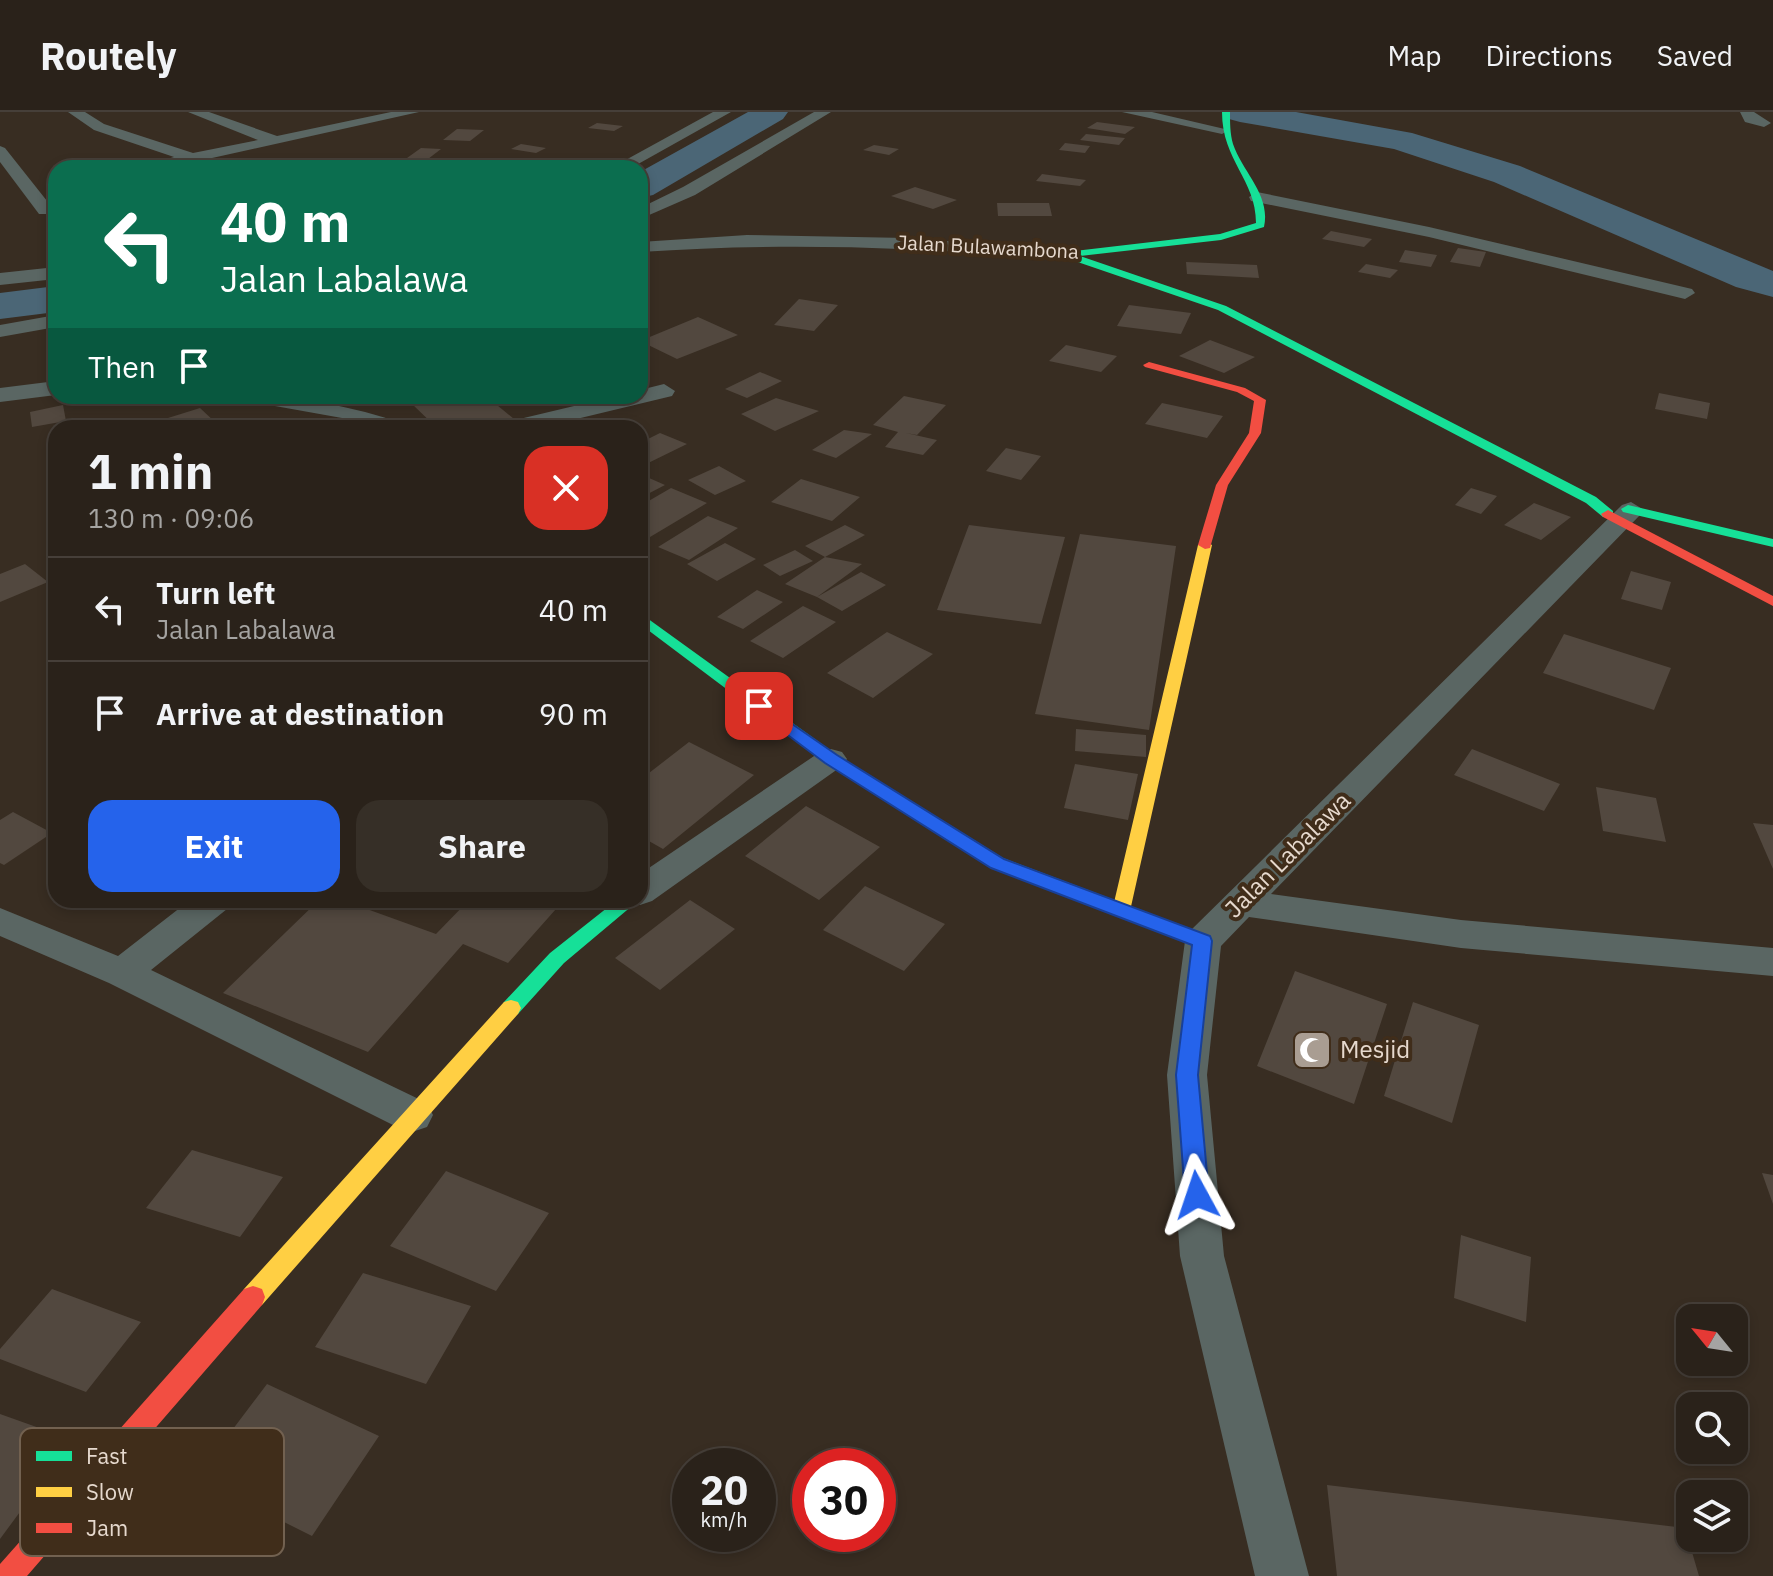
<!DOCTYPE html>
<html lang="en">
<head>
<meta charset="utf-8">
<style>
  :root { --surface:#2a221a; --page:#362f27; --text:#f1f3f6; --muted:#a5a4a2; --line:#463f39; --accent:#2563eb }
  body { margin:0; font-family:"IBM Plex Sans",sans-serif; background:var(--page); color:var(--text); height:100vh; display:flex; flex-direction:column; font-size:30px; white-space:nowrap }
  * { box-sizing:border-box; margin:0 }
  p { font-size:26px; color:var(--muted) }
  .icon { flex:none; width:44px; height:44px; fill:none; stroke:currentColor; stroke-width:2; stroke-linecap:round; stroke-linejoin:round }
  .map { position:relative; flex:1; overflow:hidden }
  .side { position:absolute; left:48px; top:308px; width:600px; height:488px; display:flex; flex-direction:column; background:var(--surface); border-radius:24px; box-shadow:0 4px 12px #0003,0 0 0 2px var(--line) }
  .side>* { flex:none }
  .guide { position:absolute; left:48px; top:48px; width:600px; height:244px; border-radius:24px; box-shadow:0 4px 12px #0003,0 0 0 2px var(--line); background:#0b6e4f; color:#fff; overflow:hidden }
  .needle { width:52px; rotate:300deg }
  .fabs { position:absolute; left:1676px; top:1192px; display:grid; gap:16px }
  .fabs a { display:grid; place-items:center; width:72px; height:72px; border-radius:16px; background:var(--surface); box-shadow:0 4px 12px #0003,0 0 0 2px var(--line); font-size:40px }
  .speed { position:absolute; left:672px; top:1336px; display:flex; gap:16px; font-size:40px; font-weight:700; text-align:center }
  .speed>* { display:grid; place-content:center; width:104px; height:104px; border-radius:50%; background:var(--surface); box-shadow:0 4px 12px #0003,0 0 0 2px var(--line); line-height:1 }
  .speed small { font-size:20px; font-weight:400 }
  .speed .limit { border:12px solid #d22; background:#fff; color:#111 }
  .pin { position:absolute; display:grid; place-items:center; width:68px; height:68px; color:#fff; margin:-34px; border-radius:16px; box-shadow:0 4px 12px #0006 }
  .me { position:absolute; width:88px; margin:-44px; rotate:355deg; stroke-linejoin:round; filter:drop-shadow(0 0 6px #0008) }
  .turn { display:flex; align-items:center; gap:28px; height:168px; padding:0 40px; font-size:36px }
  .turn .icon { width:104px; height:104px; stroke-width:2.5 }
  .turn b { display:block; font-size:56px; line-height:68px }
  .then { display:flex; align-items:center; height:76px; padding:0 40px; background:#0003; gap:16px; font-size:30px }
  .round { display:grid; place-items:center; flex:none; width:84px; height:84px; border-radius:24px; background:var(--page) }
  .headline { display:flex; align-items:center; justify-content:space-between; height:136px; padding:0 40px }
  h1 { font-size:48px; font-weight:700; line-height:60px }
  .action { display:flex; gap:16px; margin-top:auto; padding:16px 40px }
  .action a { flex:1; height:92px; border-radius:24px; background:var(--accent); color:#fff; font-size:32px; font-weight:700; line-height:92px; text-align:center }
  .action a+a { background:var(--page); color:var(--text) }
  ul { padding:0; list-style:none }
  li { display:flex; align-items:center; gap:24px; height:104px; padding:0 40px; border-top:2px solid var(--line) }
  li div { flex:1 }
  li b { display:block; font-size:30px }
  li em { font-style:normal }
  header { display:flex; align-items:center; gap:48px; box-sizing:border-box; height:112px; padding:0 40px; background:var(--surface); border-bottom:2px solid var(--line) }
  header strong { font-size:38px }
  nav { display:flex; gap:44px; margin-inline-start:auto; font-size:28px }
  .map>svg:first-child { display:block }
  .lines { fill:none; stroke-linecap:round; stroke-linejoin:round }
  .river { fill:#4b6676; fill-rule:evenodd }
  .building { fill:#52483f }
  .street { fill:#5a6663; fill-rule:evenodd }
  .fast { fill:#16e098; fill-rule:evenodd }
  .slow { fill:#ffcf43; fill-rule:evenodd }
  .jam { fill:#f24e42; fill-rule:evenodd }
  .route { fill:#2563eb; stroke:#184099; stroke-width:2 }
  .labels { text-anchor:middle; stroke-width:8; stroke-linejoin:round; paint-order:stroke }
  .far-street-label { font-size:20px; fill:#e6d9ce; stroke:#402d1a }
  .street-label { font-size:24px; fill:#e6d9ce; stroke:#402d1a }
  .poi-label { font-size:24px; fill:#e6d9ce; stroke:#402d1a; text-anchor:start }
  .key { fill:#402d1a; stroke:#726150; stroke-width:2 }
  .key-label { font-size:22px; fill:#e6d9ce }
</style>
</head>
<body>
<header>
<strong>Routely</strong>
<nav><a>Map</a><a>Directions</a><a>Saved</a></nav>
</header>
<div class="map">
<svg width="1773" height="1464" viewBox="0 0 1773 1464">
  <rect width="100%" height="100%" fill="#382d22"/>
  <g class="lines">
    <path class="river" d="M748 0H788L783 7 653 83 640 86V60Z
      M1224 0H1296L1412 21 1520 54 1773 159V185L1736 175 1494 70 1394 37 1240 10 1229 7Z
      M56 174V200L0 207V181Z"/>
  </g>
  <path class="building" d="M1097 10 1135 15 1125 22 1087 16Z
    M597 11 623 14 614 19 588 16Z
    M457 17 484 18 470 29 443 28Z
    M1086 22 1125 26 1119 33 1080 28Z
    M1065 31 1090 34 1085 41 1059 38Z
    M521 32 546 36 536 41 511 37Z
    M874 33 899 37 889 43 863 38Z
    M421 36 441 37 428 47 407 46Z
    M1042 62 1086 68 1080 74 1036 69Z
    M915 75 957 88 933 97 891 84Z
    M997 91H1049L1052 104H998Z
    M1331 119 1372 127 1364 135 1322 127Z
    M1458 136 1486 140 1480 155 1450 150Z
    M1405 138 1437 143 1431 155 1399 150Z
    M1186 150 1257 153 1259 166 1187 162Z
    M1366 152 1398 158 1390 166 1358 160Z
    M799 187 838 193 814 219 774 213Z
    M1129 193 1191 201 1181 222 1117 214Z
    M698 205 738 223 677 247 640 229Z
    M1210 228 1255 245 1224 261 1179 244Z
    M1066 233 1117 244 1101 260 1049 249Z
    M760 260 782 269 747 286 725 277Z
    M1659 281 1710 291 1707 307 1655 297Z
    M364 284H409L387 294Z
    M441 284H486L514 307 484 316H437L412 292Z
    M904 284 946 293 917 323 906 321 937 328 923 343 885 335 898 320 873 313Z
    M776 286 819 299 775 319 741 302Z
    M1162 291 1223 304 1207 326 1145 312Z
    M63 293 66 309 32 315 30 300Z
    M200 296 216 311 199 316H136Z
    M258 307 281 316H238Z
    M844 318 872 322 836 346 812 338Z
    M660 321 687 332 640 355V331Z
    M1006 336 1041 344 1021 368 986 359Z
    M719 354 746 369 715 383 688 368Z
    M640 362 665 373 640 386Z
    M801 367 860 385 832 409 771 390Z
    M671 376 707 391 640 431V394Z
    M1471 376 1497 384 1481 402 1455 393Z
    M1534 391 1571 405 1541 428 1504 413Z
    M708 404 738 416 689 448 658 435Z
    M845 413 865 423 825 445 805 434Z
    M969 413 1065 425 1041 512 937 498Z
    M1080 422 1176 434 1149 618 1035 602Z
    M725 431 756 447 717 469 687 452Z
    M795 438 813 449 780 464 763 453Z
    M825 445 862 452 817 485 785 472Z
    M25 452 48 470 0 490V462Z
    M1631 459 1671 470 1662 498 1621 487Z
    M861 460 886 473 842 499 817 485Z
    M757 478 783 490 743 517 717 505Z
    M803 494 836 510 783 546 750 529Z
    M887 520 933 542 873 586 827 561Z
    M1564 522 1671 556 1654 598 1543 561Z
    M1076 617 1146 623V645L1075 639Z
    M689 630 754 663 663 737 640 724V668Z
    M1472 637 1560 672 1544 699 1454 663Z
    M1075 652 1138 662 1128 708 1064 696Z
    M1596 675 1656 686 1666 730 1603 719Z
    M806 694 880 735 819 788 745 744Z
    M13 700 52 721 4 753 0 751V708Z
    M1753 711 1773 713V757Z
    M865 774 945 812 904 859 823 818Z
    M319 788H342L436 822 469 788H564L508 851 463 832 368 940 223 881Z
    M690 788 735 817 660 878 615 846Z
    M1295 859 1387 892 1354 992 1257 954Z
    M1413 890 1479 913 1452 1011 1384 984Z
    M192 1038 283 1065 240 1125 146 1096Z
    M446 1059 549 1101 496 1179 390 1134Z
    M1762 1061 1773 1063V1092Z
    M1461 1123 1531 1145 1526 1210 1454 1186Z
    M363 1161 471 1194 426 1272 315 1235Z
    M52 1177 141 1210 86 1280 0 1247V1237Z
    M267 1272 379 1324 312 1424 196 1366Z
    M0 1302 73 1328 0 1427Z
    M1327 1373 1685 1416 1699 1464H1337Z"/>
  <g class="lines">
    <path class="street" d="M68 0H85L104 12 193 41 258 28 188 0H209L277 24 391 0H419L167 56H136L174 45 94 18Z
      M713 0H731L631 56H611Z
      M814 0H831L695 83 640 107V96L683 75Z
      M1122 0H1152L1229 18 1222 22Z
      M1740 0H1754L1771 11 1764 15 1745 10Z
      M0 34 5 36 51 94V102H39L0 50Z
      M1257 80 1429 115 1692 177 1695 181 1685 187 1429 125 1251 89 1249 85Z
      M747 123 907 126 1066 138 1075 143 1066 148C924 135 783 130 640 140V130Z
      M56 155V167L0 173V161Z
      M56 203V215L0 225V213Z
      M56 269V283L0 290V276Z
      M664 272 675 279 672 284 539 316H500L503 311 616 284H640V278Z
      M244 284C300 284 349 294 402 311L405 316H371L342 306 247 289Z
      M1631 390 1644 398 1640 403 1271 782 1461 808 1773 836V864L1461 836 1249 805 1221 834 1207 963 1224 1144 1309 1464H1255L1180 1144 1167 963 1185 829 1190 819 1622 393Z
      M831 637 842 640 847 647 842 654 652 789 640 793 628 789 640 788V762L820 640Z
      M190 788H232L227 797 151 858 427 991 433 1003 427 1015 412 1020 397 1015 109 871 0 824V796L118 844Z"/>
    <path class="fast" d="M1222 0H1230C1230 11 1230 21 1233 32 1243 61 1271 83 1264 115L1221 128 1080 144 1226 194 1596 385 1613 399V405H1603L1586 391 1218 198 1063 145V141L1066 140 1220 122 1256 111C1256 67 1222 49 1222 0Z
      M1628 393 1773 427V435L1623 400 1621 397Z
      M640 501 837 643 1003 746 1210 824 1213 829 1210 834H1196L991 756 825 651 640 512Z
      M617 788H639L564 851 518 902 511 904 504 902 501 896 504 890 550 841Z"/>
    <path class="slow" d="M1205 429 1212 433 1130 799 1128 804H1114L1112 799 1198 433Z
      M511 888 518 890 521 896 518 902 262 1193 253 1196 244 1193 241 1185 244 1177 504 890Z"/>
    <path class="jam" d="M1149 250 1245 276 1266 288 1261 321 1228 373 1210 436 1205 437 1198 433 1216 373 1249 321 1254 289 1237 280 1145 255 1143 253Z
      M1608 398 1773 484V494L1603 405 1601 402Z
      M253 1174 262 1177 265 1185 262 1193 27 1464H0V1452L244 1177Z"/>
  </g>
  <path class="route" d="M759 589 837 643 1004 747 1210 824 1212 829 1198 963 1209 1083 1205 1091 1197 1094 1189 1091 1185 1083 1176 963 1192 833 991 756 825 651 753 597 751 594Z"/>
  <defs>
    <symbol id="mosque-square" viewBox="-11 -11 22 22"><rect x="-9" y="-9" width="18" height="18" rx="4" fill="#a99d92" stroke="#402d1a"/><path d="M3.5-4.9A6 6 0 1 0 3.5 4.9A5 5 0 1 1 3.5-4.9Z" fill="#fff"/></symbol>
  </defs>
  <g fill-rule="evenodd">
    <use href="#mosque-square" x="1290" y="916" width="44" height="44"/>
  </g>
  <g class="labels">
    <g class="far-street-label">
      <text transform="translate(988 135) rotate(3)" y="7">Jalan Bulawambona</text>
    </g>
    <g class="street-label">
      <text transform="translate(1288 743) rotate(-45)" y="8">Jalan Labalawa</text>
    </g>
    <g class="poi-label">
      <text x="1340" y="946">Mesjid</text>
    </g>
  </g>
  <rect x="20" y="1316" width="264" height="128" rx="12" class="key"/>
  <rect x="36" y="1339" width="36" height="10" fill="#16e098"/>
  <rect x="36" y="1375" width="36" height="10" fill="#ffcf43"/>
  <rect x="36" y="1411" width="36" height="10" fill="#f24e42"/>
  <g class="key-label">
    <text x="86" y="1352">Fast</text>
    <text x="86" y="1388">Slow</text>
    <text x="86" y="1424">Jam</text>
  </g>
</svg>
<div class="fabs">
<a><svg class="needle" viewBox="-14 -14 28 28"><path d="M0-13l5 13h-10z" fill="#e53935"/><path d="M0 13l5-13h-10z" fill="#a5a4a2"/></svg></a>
<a><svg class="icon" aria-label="search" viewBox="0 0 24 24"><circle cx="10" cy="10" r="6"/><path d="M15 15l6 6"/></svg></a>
<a><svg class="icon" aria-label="layers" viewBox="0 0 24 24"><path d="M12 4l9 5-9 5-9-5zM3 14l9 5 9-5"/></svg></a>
</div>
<div class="speed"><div>20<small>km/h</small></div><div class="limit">30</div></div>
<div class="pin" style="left:759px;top:594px;background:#d93025"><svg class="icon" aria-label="arrive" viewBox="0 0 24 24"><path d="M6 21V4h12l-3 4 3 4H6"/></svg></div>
<svg class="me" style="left:1197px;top:1083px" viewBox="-20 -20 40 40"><path d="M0-17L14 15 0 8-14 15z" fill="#2563eb" stroke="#fff" stroke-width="4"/></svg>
<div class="guide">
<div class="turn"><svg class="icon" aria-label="left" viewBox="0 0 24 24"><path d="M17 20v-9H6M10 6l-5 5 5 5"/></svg><div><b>40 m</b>Jalan Labalawa</div></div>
<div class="then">Then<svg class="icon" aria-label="arrive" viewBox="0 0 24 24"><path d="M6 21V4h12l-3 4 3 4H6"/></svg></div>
</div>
<section class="side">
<div class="headline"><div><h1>1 min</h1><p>130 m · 09:06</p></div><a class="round" style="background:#d93025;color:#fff"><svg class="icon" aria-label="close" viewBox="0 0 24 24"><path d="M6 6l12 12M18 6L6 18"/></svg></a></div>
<ul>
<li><svg class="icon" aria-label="left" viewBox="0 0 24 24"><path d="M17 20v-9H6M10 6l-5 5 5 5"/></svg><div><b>Turn left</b><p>Jalan Labalawa</p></div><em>40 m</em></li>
<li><svg class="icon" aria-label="arrive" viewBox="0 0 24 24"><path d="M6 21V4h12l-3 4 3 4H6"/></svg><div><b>Arrive at destination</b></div><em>90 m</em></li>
</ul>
<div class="action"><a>Exit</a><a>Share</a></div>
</section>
</div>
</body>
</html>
